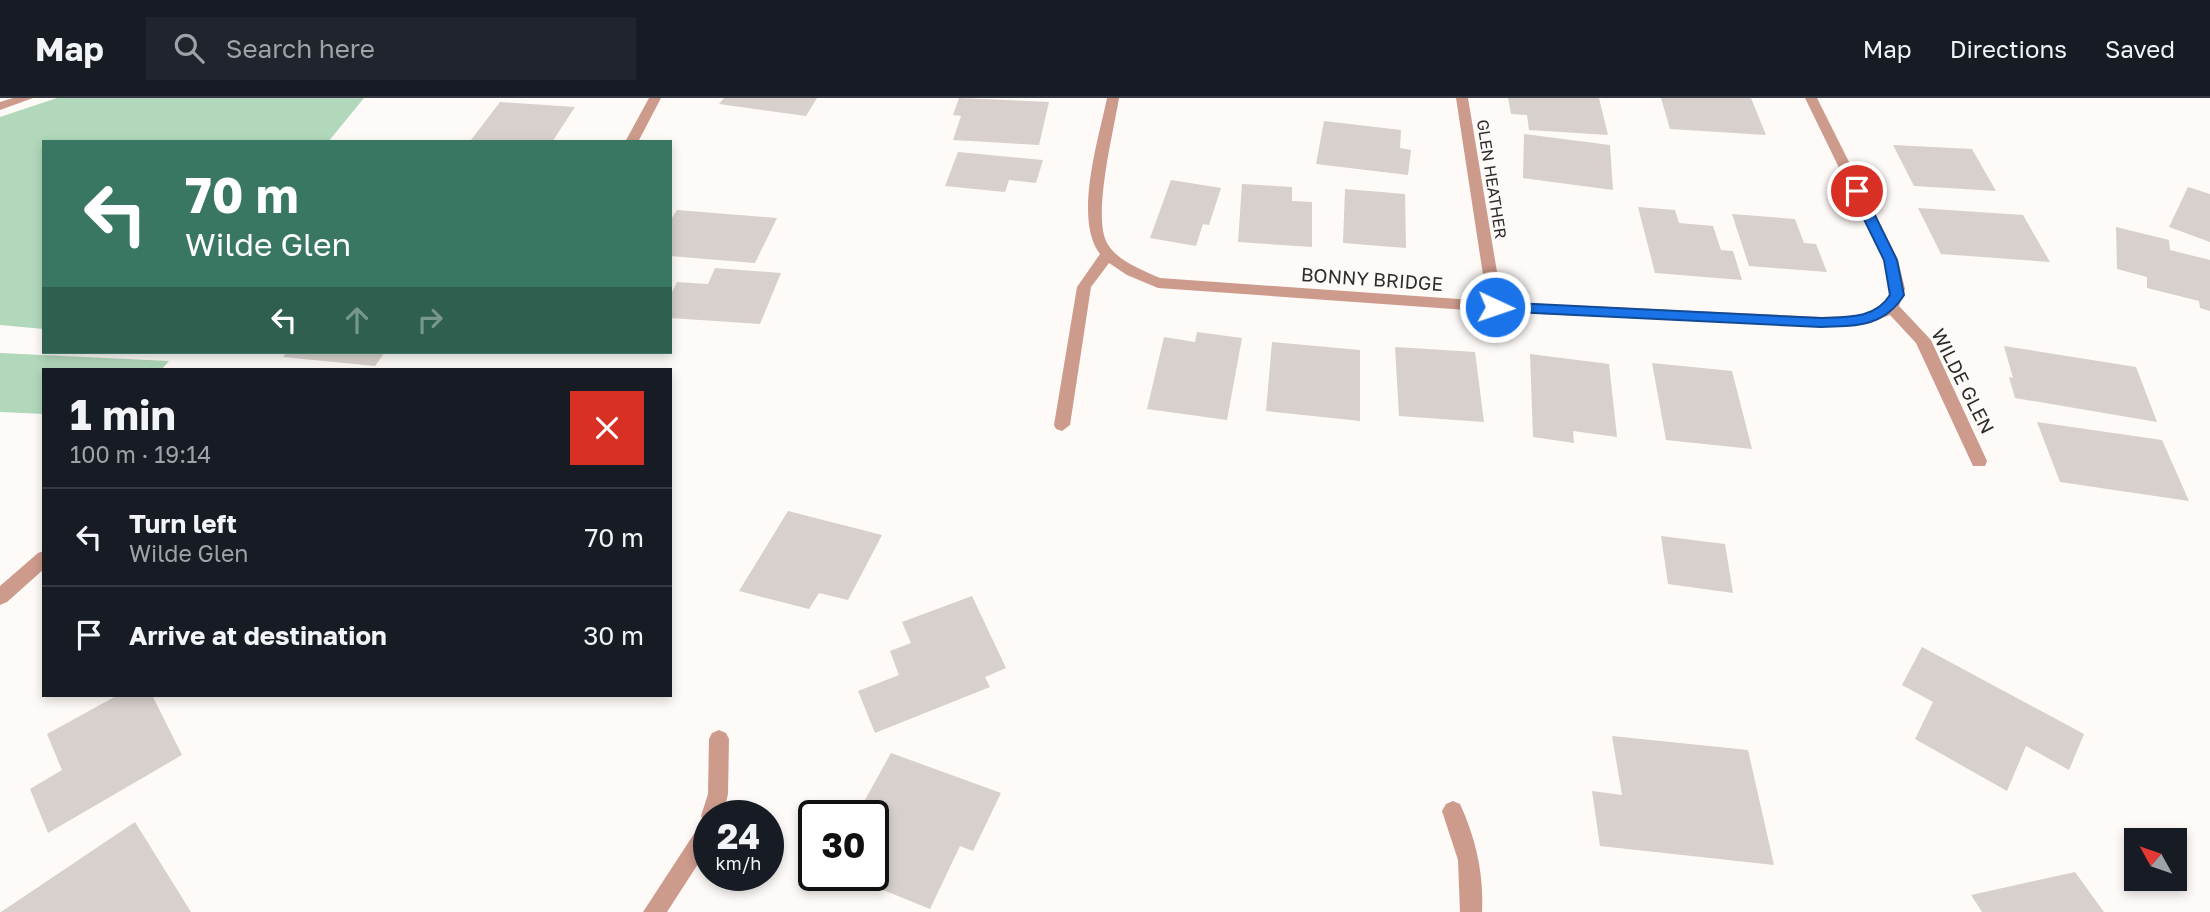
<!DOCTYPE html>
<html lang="en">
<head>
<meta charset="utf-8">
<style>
  :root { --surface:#171b24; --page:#20242c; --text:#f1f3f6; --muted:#9ea1a6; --line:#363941 }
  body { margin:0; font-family:"Golos Text",sans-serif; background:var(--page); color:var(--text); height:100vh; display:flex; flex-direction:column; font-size:26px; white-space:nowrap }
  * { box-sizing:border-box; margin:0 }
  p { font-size:23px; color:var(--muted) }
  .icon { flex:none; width:38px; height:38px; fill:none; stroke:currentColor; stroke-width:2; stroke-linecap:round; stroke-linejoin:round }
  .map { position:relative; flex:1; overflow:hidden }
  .side { position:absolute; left:42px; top:270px; width:630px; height:329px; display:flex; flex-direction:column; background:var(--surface); border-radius:0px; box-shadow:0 4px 10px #0003 }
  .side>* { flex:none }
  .guide { position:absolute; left:42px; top:42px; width:630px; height:214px; border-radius:0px; box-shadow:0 4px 10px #0003; background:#3a7763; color:#fff; overflow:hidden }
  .needle { width:46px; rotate:310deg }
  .tools { position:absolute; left:2124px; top:730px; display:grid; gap:14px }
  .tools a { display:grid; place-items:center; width:63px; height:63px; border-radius:0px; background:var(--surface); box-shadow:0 4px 10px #0003; font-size:35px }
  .speed { position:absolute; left:693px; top:702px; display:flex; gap:14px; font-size:35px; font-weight:700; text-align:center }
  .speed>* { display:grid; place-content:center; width:91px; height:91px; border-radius:50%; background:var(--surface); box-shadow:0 4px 10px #0003; line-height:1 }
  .speed small { font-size:18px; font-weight:400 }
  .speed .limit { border:4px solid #111; border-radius:10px; background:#fff; color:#111 }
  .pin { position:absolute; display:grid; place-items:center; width:60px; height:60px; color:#fff; margin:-30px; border:4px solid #fff; border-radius:50%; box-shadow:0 2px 7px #0007 }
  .me { position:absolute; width:77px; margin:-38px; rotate:93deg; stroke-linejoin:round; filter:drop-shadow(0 0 5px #0008) }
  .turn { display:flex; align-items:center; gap:24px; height:147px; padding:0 28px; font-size:32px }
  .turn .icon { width:91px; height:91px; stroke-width:2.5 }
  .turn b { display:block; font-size:49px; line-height:60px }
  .lanes { display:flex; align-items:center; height:66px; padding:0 28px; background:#0003; justify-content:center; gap:35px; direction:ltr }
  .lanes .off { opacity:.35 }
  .round { display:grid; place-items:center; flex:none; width:74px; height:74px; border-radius:0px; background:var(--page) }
  .summary { display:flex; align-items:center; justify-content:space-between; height:119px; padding:0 28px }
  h1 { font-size:42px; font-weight:700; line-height:52px }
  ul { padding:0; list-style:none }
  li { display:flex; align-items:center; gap:21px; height:98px; padding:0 28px; border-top:2px solid var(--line) }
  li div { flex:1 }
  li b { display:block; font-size:26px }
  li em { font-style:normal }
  header { display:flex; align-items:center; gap:42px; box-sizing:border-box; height:98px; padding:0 35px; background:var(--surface); border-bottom:2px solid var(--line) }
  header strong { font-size:33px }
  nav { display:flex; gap:38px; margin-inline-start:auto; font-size:24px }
  .search { width:490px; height:63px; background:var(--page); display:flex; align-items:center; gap:18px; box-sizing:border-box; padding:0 24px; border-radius:0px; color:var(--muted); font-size:26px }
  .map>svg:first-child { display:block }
  .green { fill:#b1d8bb }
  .building { fill:#d7d0cc }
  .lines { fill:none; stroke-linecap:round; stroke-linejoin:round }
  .lane { fill:#cd9b8c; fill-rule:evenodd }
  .street { fill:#cd9b8c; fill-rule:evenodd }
  .route { fill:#1a73e8; stroke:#114b97; stroke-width:2 }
  .labels { text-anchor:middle; stroke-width:6; stroke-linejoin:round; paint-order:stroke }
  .far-street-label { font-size:16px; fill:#2f2c2b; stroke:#fefaf8 }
  .street-label { font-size:19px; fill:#2f2c2b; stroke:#fefaf8 }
</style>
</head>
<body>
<header>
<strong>Map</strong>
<div class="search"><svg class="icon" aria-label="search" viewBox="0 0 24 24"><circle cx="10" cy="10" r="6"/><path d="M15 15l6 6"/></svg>Search here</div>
<nav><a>Map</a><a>Directions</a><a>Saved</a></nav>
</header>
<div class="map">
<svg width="2210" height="814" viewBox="0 0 2210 814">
  <rect width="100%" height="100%" fill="#fefaf8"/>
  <path class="green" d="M57 0H364L328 44H44V231L0 227V19Z
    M0 255 169 263 162 271H44V316L0 314Z"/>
  <path class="building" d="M724 0H817L806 18 719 6Z
    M959 0 1049 4 1039 47 953 42 961 18 953 17Z
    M1508 0H1599L1608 37 1529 32 1527 17 1511 16Z
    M1661 0H1751L1766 37 1670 31Z
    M500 4 575 9 552 44 471 42Z
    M1324 23 1401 32 1400 50 1411 52 1408 77 1316 66Z
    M1524 36 1610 47 1613 92 1523 80Z
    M1893 47 1972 51 1996 93 1914 88Z
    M958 54 1043 62 1036 85 1009 82 1005 94 945 88Z
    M1171 82 1221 90 1209 127 1203 126 1196 148 1150 140Z
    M1242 86 1292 89V103L1312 104V149L1238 144Z
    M2188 89 2210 96V144L2169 129Z
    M1345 91 1405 96 1406 150 1343 145Z
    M1638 109 1675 112 1679 125 1713 128 1721 152 1733 153 1742 182 1655 175Z
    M1918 110 2023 117 2050 164 1941 156Z
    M677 112 777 120 755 165 670 158V123Z
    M1732 116 1795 121 1804 145 1816 146 1827 174 1749 168Z
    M2116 129 2169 142 2170 152 2210 162V213L2200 210 2199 203 2147 190V179L2117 171Z
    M715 170 781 175 760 226 670 220V198L677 184 708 186Z
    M1197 234 1242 240 1227 322 1147 311 1164 239 1195 244Z
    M1272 244 1360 252V323L1266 313Z
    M2004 248 2136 269 2157 324 2015 300 2009 279 2013 280Z
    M1395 249 1475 254 1484 324 1399 318Z
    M287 254H385L375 268 283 259Z
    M1530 256 1609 266 1617 339 1573 333 1574 345 1533 339Z
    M1652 265 1732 273 1752 351 1666 342Z
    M2037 324 2162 342 2189 403 2060 384Z
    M788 413 882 437 848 502 819 495 809 511 739 493Z
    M1661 438 1725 446 1733 495 1668 486Z
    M972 498 1006 570 985 579 990 589 875 635 858 593 899 577 890 553 911 545 902 524Z
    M1922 549 2084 636 2069 672 2026 648 2007 693 1915 641 1933 604 1902 587Z
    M118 597H152L182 657 48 735 30 691 62 672 47 636Z
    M1612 638 1748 652 1774 767 1600 748 1592 693 1622 697Z
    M891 655 1001 695 973 753 960 748 930 811 846 777H873V718H856Z
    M135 724 191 814H1Z
    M2075 774 2104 814H1982L1971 797Z"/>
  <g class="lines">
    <path class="lane" d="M13 0H33L0 12V4Z"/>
    <path class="street" d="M649 0H661L638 44H625Z
      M1107 0H1119C1114 32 1092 118 1107 145 1117 163 1142 172 1160 180L1487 203 1456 0H1468L1502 204 1821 219C1841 218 1885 222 1889 195 1891 184 1886 172 1884 162L1805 0H1817L1898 162 1905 191 1899 208 1931 242 1987 363 1985 368H1973L1916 245 1890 217 1866 226 1821 229 1495 214 1158 190 1127 177 1109 165 1091 189 1070 327 1062 333 1056 331 1054 327 1077 189 1100 156C1073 121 1099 40 1107 0Z
      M44 453V471L7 504 0 507V488L38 455Z
      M719 632 726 635 729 641 728 696 723 718H709V749L667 814H643L703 722 701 718 708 696 709 641 712 635Z
      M1453 703 1460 706C1476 741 1484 776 1482 814H1460L1458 762 1442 713 1446 706Z"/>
  </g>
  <path class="route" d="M1857 89 1863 93 1897 162 1904 197C1884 229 1856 228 1821 229L1495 213 1488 209 1495 204 1821 220C1847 219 1875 221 1890 197L1884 162 1850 93Z"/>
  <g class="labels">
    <g class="far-street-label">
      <text transform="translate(1492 81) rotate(81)" y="6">GLEN HEATHER</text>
    </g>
    <g class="street-label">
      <text transform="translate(1372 181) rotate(4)" y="7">BONNY BRIDGE</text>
      <text transform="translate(1963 283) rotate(63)" y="7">WILDE GLEN</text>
    </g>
  </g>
</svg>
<div class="tools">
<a><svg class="needle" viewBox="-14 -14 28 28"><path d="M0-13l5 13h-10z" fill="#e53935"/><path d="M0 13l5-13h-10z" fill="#9ea1a6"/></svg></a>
</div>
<div class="speed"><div>24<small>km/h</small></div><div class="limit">30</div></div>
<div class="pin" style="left:1857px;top:93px;background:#d93025"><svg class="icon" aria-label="arrive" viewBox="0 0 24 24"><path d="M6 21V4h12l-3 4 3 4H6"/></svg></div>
<svg class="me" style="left:1495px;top:209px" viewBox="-20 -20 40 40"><circle r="17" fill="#1a73e8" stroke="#fff" stroke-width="3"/><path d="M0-11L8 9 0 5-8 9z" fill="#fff"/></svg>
<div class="guide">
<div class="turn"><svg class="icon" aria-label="left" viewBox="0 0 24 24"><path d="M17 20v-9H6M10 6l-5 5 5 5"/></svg><div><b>70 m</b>Wilde Glen</div></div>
<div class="lanes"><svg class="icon" aria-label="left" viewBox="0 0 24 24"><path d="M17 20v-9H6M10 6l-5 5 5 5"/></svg><svg class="icon off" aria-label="ahead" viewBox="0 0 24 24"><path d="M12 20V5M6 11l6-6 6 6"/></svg><svg class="icon off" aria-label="right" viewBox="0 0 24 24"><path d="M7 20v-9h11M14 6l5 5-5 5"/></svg></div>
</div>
<section class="side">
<div class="summary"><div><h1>1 min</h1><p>100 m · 19:14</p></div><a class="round" style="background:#d93025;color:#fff"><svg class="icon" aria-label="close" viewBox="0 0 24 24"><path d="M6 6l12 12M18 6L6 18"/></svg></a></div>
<ul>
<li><svg class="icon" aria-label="left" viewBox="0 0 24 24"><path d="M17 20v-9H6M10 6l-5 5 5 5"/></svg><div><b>Turn left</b><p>Wilde Glen</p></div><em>70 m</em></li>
<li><svg class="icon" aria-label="arrive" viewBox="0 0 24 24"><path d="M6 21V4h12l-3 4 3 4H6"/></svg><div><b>Arrive at destination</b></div><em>30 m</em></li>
</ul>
</section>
</div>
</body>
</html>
